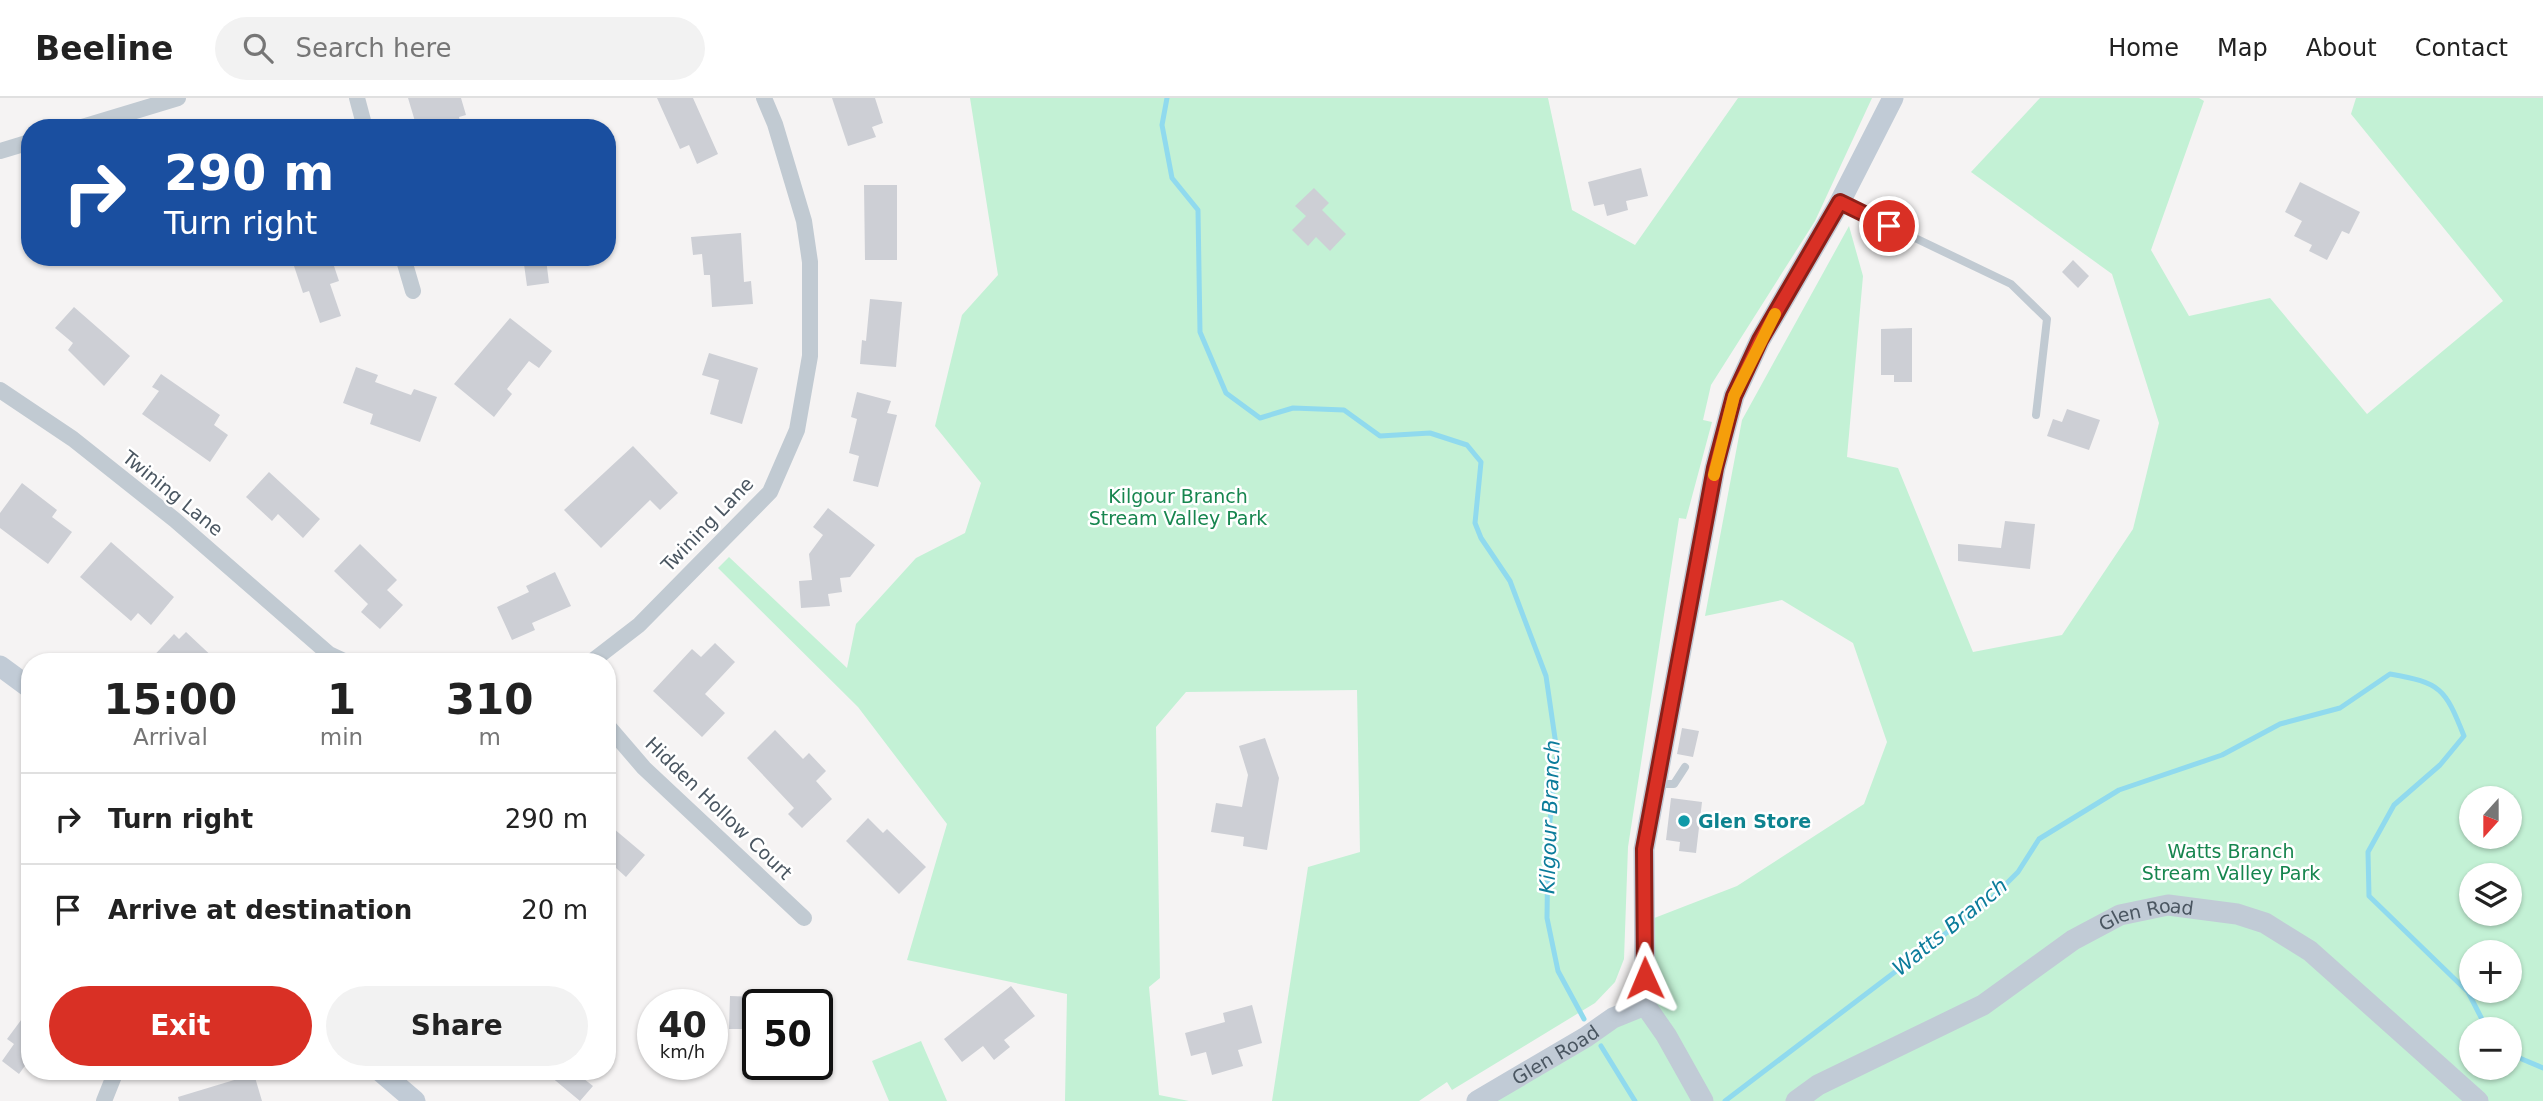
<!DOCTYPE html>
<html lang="en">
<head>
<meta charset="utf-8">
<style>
  :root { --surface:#fff; --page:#f2f2f2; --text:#222; --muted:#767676; --line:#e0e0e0; --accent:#d93025 }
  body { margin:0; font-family:"DejaVu Sans",sans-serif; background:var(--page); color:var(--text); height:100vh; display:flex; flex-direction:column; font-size:26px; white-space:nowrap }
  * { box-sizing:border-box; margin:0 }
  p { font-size:23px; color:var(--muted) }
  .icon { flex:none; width:38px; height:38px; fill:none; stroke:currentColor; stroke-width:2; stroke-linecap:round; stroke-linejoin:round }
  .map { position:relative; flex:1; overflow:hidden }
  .panel { position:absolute; left:21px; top:555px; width:595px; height:427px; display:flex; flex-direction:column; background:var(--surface); border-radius:28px; box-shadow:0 2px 5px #0004 }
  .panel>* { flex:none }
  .guide { position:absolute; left:21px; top:21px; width:595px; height:147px; border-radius:28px; box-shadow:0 2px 5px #0004; background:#1a4fa0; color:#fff; overflow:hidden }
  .needle { width:46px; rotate:201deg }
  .tools { position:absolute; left:2459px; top:688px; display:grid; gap:14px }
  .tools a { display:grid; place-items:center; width:63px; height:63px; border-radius:50%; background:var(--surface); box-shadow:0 2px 5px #0004; font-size:35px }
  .speed { position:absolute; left:637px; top:891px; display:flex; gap:14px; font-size:35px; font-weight:700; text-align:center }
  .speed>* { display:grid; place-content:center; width:91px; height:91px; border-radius:50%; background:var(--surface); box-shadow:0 2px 5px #0004; line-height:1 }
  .speed small { font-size:18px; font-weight:400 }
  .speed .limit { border:4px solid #111; border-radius:10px; background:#fff; color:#111 }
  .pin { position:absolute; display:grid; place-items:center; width:60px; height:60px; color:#fff; margin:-30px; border:4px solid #fff; border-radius:50%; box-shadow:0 2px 7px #0007 }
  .me { position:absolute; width:77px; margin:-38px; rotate:359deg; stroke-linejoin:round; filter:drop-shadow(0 0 5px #0008) }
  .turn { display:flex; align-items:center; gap:24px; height:147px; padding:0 28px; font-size:32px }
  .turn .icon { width:91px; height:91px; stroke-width:2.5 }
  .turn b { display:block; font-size:49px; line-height:60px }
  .eta { display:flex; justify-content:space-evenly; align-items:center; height:119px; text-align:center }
  .eta b { font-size:42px; font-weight:800; line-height:49px }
  .cta { display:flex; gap:14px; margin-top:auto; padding:14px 28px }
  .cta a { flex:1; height:80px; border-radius:42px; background:var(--accent); color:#fff; font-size:28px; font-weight:800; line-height:80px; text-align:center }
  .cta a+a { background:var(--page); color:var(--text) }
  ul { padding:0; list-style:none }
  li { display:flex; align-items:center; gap:21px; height:91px; padding:0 28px; border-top:2px solid var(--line) }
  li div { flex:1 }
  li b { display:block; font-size:26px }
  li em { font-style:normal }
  header { display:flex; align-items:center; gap:42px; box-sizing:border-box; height:98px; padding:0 35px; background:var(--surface); border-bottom:2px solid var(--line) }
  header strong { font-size:33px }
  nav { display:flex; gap:38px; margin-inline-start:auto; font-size:24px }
  .search { width:490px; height:63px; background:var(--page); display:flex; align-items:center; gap:18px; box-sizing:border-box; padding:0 24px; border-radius:38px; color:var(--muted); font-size:26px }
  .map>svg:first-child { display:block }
  .green { fill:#c3f1d5; fill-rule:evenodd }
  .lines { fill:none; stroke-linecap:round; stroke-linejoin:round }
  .stream { stroke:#90daee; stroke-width:5 }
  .building { fill:#cdcfd5 }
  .service { stroke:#c1cad2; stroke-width:8 }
  .minor { stroke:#c1cad2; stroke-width:16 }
  .secondary { stroke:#c1cbd6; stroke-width:21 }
  .route-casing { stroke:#8d1f18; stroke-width:18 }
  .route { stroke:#d93025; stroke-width:12 }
  .slow { stroke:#f59e0b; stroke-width:12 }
  .culture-dot { fill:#0f9aa8; stroke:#fff; stroke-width:2.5 }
  .labels { text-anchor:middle; stroke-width:5; stroke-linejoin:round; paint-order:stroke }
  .street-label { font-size:19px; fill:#4a5661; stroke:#fff }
  .park-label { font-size:19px; fill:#17864f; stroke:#fff }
  .culture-label { font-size:19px; font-weight:bold; fill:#0d838f; stroke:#fff; text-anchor:start }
  .water-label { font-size:21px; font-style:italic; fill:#0c7c9b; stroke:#fff }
</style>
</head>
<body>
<header>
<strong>Beeline</strong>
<div class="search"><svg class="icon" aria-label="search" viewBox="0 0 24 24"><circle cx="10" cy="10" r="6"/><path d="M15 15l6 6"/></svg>Search here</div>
<nav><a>Home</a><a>Map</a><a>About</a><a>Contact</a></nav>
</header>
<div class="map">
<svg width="2543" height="1003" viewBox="0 0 2543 1003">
  <rect width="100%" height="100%" fill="#f5f3f3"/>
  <path class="green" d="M970 0H1548L1572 112 1635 147 1738 0H1872L1815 123 1711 287 1703 322 1712 324 1686 421 1679 420 1628 749 1624 861 1615 884 1595 905 1452 992 1447 984 1419 1003H1272L1308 769 1360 754 1357 592 1186 594 1156 629 1160 880 1149 889 1159 997 1189 1003H1065L1067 896 907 862 947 726 858 609 718 470 729 459 847 570 856 526 916 460 965 435 981 385 935 328 962 217 998 177Z
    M2040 0H2199L2204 3 2151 152 2189 218 2270 200 2367 316 2503 203 2351 16 2356 0H2543V1003H1477L1645 907 1644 824 1737 788 1864 706 1887 644 1853 545 1782 502 1705 518 1742 322 1849 128 1863 178 1847 359 1898 370 1973 554 2062 537 2133 431 2159 325 2112 176 1971 74ZM2471 700H2510V738H2471ZM2471 777H2510V816H2471ZM2471 854H2510V892H2471ZM2471 931H2510V970H2471Z
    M921 943 947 1003H889L872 963Z"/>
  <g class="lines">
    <path class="stream" d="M1167 0 1162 27 1172 80 1198 112 1200 234 1226 295 1260 320 1293 310 1344 312 1380 338 1430 335 1467 347 1481 364 1475 425 1481 440 1510 483 1546 578 1557 654 1548 742 1547 820 1558 873 1584 921
      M1601 948 1635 1003
      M2510 956 2543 970
      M1725 1003 1991 801 2018 774 2039 741 2119 692 2222 657 2280 626 2340 610 2390 576C2441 585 2445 590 2464 638L2440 667 2394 707 2368 754 2369 798 2468 894 2487 931"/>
  </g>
  <path class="building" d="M408 0H461L466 17 459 19 462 30H417Z
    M657 0H693L718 56 697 66 689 47 680 51Z
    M832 0H875L883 25 872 29 876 39 848 48Z
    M1641 70 1648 98 1626 103 1628 112 1607 118 1604 106 1594 108 1588 84Z
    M2300 84 2360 114 2349 136 2342 133 2327 162 2309 153 2312 147 2294 138 2302 123 2285 114Z
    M864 87H897V162H865Z
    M1314 90 1329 105 1322 112 1346 136 1330 153 1316 139 1308 148 1292 132 1306 118 1295 108Z
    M741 135 744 184 751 183 753 206 712 209 710 177H704L702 156 693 157 691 139Z
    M300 159H331L339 183 330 186 341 218 320 225 309 193 303 195 292 162Z
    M523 159 546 161 549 185 527 188Z
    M2073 162 2089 178 2078 190 2062 174Z
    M870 201 902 204 896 269 860 266 862 242 866 243Z
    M74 209 130 258 104 288 68 252 73 245 55 230Z
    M510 220 552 253 539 270 529 263 507 291 512 296 494 319 454 286Z
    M1912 230V284H1894V277H1881V231Z
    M709 255 758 270 742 326 710 316 719 282 702 277Z
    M356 269 378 277 375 284 411 297 414 291 437 299 420 344 370 326 373 316 343 305Z
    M161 276 220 317 214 327 228 337 210 364 142 316 159 293 152 289Z
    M857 294 891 303 887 315 897 317 878 389 853 383 859 358 849 355 857 321 851 319Z
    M2067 311 2100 322 2089 352 2047 338 2053 321 2062 324Z
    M633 348 678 395 660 412 650 402 601 450 564 412Z
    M269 374 320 421 303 440 278 416 272 423 246 399Z
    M22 385 57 412 52 419 72 434 48 466 0 430V415Z
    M828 410 875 447 850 479 840 480 842 494 828 496 830 508 801 510 799 483 812 482 809 456 823 437 813 429Z
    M2005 423 2035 426 2030 471 1958 463V446L2001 450Z
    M111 444 174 499 151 527 138 515 131 523 80 479Z
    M360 446 397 482 387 492 403 507 380 531 361 514 368 506 334 473Z
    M555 474 571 508 532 525 535 532 512 542 497 509 529 494 526 488Z
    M186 534 218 564H148L174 536 179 541Z
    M715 545 735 564 705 596 725 615 702 639 653 593 692 551 701 559Z
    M1682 630 1699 633 1693 659 1677 656Z
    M775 632 803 661 809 655 826 673 816 683 832 701 802 730 788 716 794 710 747 660Z
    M1265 640 1279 680 1267 752 1243 748 1244 739 1211 734 1216 705 1242 709 1248 677 1239 648Z
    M1671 700 1702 704 1696 755 1679 753 1680 744 1666 742Z
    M868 720 883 735 887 731 926 769 899 796 846 743Z
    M607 725 645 757 626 779 616 770 607 781Z
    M1011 888 1035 918 1004 942 1010 949 994 962 983 948 962 964 944 941Z
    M730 898 758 899V931H729Z
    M1252 907 1262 945 1238 952 1243 968 1212 977 1206 954 1191 958 1185 935 1225 924 1223 915Z
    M30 910V961L19 976 2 963 14 946 7 941Z
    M544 973H574L593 988 580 1003Z
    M254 976 262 1003H179L178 999Z"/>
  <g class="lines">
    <path class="service" d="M1840 104 2011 186 2047 221 2036 317
      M1659 686H1674L1685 669"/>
    <path class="minor" d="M357 0 365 30
      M79 30 178 0
      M0 53 30 44
      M403 159 413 193
      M0 292 73 341 175 422 329 556 346 564
      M591 564 639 527 770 394 797 332 810 258V164L804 123 775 26 764 0
      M607 627 644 670 804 820
      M104 1003 116 973"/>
    <g class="secondary">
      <path d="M0 568 30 590"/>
      <path d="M1645 907 1644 751 1715 370 1734 298 1760 242 1840 104 1893 0"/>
      <path d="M1645 907 1666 937 1703 1003"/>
      <path d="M380 973 415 1003"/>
      <path id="s1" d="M1477 1003 1586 939 1613 920 1645 907"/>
      <path id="s2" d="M1796 1003 1818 987 1983 907 2073 842 2120 817 2168 807 2237 816 2265 825 2310 853 2478 1003"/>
    </g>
  </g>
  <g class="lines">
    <defs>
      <path id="route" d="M1645 880 1644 751 1715 370 1734 298 1760 242 1840 104 1889 128"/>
    </defs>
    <use href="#route" class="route-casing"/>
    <use href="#route" class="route"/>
    <path class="slow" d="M1714 377 1734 298 1775 216"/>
  </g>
  <circle class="culture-dot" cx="1684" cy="723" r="7"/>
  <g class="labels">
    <g class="street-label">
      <text transform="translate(173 395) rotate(39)" y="7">Twining Lane</text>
      <text transform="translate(707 426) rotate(-46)" y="7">Twining Lane</text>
      <text transform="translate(719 710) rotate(44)" y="7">Hidden Hollow Court</text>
      <text dy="7" stroke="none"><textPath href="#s2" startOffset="401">Glen Road</textPath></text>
      <text dy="7" stroke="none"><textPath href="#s1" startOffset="91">Glen Road</textPath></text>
    </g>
    <g class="park-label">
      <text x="1178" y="405">Kilgour Branch<tspan x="1178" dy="22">Stream Valley Park</tspan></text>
      <text x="2231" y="760">Watts Branch<tspan x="2231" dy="22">Stream Valley Park</tspan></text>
    </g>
    <g class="culture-label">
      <text x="1698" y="730">Glen Store</text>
    </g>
    <g class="water-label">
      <text transform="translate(1550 719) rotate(-88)" y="7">Kilgour Branch</text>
      <text transform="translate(1950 829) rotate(-39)" y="7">Watts Branch</text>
    </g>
  </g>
</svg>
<div class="tools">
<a><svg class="needle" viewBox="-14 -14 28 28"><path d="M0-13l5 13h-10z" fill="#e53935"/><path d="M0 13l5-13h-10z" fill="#767676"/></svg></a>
<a><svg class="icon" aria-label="layers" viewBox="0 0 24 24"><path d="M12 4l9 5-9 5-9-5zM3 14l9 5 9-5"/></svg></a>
<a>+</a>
<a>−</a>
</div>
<div class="speed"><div>40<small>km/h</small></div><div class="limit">50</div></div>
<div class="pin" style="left:1889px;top:128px;background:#d93025"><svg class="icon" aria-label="arrive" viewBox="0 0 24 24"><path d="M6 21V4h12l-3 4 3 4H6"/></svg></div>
<svg class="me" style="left:1645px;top:880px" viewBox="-20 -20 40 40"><path d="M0-17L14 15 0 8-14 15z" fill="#d93025" stroke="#fff" stroke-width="4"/></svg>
<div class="guide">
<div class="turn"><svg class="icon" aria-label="right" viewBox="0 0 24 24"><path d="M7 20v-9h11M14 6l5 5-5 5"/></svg><div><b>290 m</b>Turn right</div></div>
</div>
<section class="panel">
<div class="eta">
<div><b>15:00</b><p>Arrival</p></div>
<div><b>1</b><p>min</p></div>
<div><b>310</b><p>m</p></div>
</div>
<ul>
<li><svg class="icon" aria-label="right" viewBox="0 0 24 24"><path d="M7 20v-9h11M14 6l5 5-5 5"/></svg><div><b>Turn right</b></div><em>290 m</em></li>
<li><svg class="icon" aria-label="arrive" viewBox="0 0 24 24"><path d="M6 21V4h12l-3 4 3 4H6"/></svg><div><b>Arrive at destination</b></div><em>20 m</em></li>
</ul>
<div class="cta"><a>Exit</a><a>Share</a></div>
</section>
</div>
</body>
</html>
